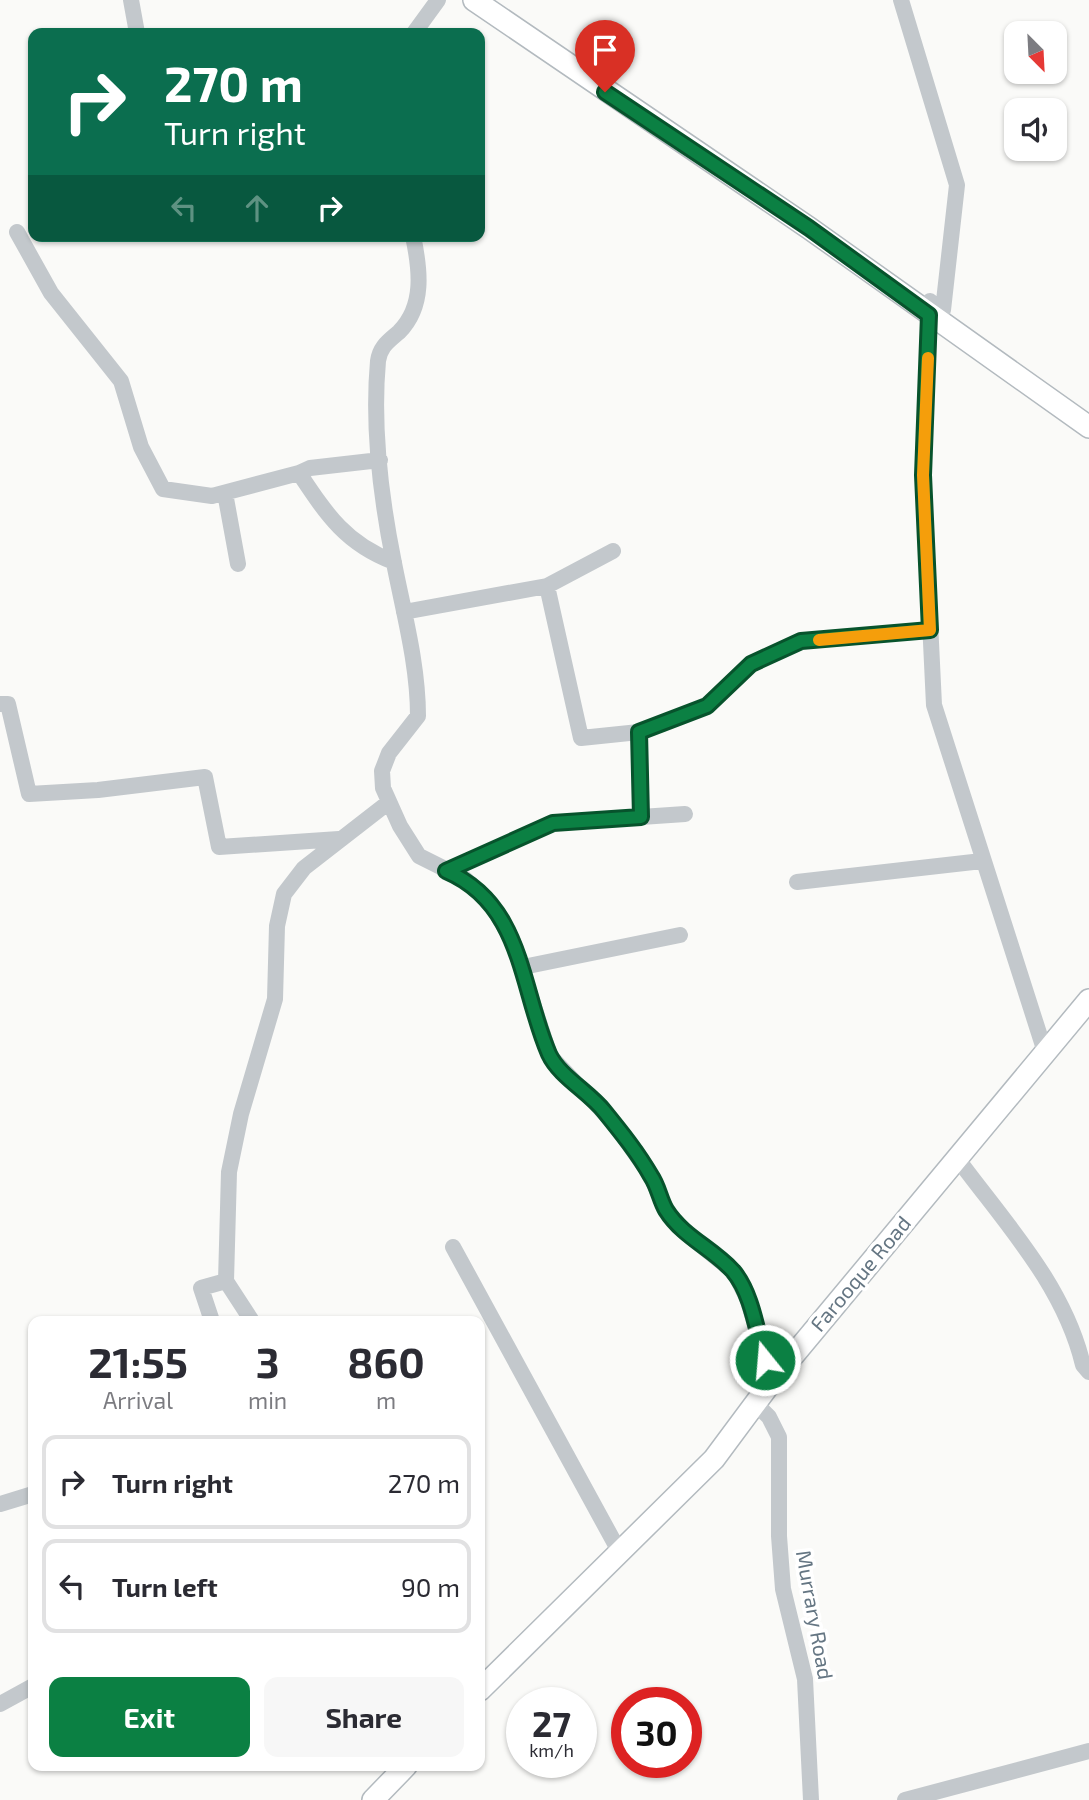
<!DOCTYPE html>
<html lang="en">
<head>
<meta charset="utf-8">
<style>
  :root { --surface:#fff; --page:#f7f7f7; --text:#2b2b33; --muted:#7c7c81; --line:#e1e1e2; --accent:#0b8043 }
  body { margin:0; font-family:"Exo 2",sans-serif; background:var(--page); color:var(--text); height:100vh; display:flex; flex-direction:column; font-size:26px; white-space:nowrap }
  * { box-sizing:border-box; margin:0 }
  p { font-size:23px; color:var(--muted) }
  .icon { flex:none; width:38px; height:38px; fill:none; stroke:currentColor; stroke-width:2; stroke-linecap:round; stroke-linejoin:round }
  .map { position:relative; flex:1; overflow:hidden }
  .panel { position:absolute; left:28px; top:1316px; width:457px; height:455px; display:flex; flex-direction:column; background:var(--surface); border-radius:14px; box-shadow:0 2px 5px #0004 }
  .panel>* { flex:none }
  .top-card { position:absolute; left:28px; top:28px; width:457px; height:214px; border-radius:14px; box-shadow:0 2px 5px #0004; background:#0b6e4f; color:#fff; overflow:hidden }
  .needle { width:46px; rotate:156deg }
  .tools { position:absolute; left:1004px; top:21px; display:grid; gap:14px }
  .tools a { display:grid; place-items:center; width:63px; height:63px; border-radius:14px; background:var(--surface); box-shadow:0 2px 5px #0004; font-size:35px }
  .speed { position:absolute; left:506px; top:1687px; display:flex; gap:14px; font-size:35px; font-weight:700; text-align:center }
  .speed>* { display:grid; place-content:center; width:91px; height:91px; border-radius:50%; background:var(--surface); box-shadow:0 2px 5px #0004; line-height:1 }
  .speed small { font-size:18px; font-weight:400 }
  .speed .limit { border:10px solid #d22; background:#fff; color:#111 }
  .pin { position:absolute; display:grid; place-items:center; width:60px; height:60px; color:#fff; margin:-72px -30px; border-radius:50% 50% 50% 0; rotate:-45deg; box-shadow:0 0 7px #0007 }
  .pin .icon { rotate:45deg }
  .me { position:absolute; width:77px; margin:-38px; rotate:343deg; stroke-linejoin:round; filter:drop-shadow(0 0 5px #0008) }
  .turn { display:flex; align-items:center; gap:24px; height:147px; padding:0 21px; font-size:32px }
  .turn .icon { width:91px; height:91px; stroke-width:2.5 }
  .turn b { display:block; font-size:49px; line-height:60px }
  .lanes { display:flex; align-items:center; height:66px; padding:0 21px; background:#0003; justify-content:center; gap:35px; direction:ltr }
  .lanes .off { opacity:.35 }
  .eta { display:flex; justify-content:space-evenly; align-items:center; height:119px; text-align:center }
  .eta b { font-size:42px; font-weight:700; line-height:49px }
  .action { display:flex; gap:14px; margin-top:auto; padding:14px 21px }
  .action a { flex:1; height:80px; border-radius:14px; background:var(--accent); color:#fff; font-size:28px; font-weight:700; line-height:80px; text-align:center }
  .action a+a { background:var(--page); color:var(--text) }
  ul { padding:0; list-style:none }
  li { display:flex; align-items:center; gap:21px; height:94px; margin:0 14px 10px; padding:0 7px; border:4px solid var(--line); border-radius:14px }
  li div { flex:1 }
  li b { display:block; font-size:26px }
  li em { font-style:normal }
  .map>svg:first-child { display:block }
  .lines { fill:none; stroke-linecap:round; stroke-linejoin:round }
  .secondary-casing { stroke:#b3babf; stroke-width:24 }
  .street { stroke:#c3c8cc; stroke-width:16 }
  .secondary { stroke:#fff; stroke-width:21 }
  .route-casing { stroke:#07532c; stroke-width:18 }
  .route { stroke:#0b8043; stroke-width:12 }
  .slow { stroke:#f59e0b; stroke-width:12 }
  .labels { text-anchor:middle; stroke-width:7; stroke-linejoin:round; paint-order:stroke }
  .street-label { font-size:21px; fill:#657683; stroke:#fff }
</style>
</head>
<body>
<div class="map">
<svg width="1089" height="1800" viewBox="0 0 1089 1800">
  <rect width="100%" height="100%" fill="#fafaf8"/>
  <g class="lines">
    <defs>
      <path id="secondary" d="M474 0 809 228 1089 427
        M480 1690 714 1459 772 1381 1089 1000
        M373 1800 406 1766"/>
    </defs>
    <use href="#secondary" class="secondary-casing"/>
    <path class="street" d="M131 0 137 33
      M901 0 957 185 943 310
      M414 33 438 0
      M17 232 51 293 121 381 141 447 163 489 212 496 299 473 310 468 380 460
      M413 236C420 269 425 306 399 332 389 341 380 346 378 361 372 427 381 499 394 563 404 614 418 665 418 716L389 753 382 771 383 788 400 826 419 856 465 879 490 902 513 942 550 1056 613 1122 651 1176 665 1209 683 1231 734 1272 747 1298 772 1381
      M930 301 923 475 934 705 1045 1052
      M299 473C327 515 346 544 394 562
      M225 493 238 564
      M547 586 581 738 639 732
      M404 612 547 586 613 551
      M0 704H8L29 794 98 790 205 777 219 847 339 839
      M641 817 639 732 707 706 751 664 801 641 930 630
      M446 871 553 823 685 814
      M797 882 982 861
      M523 967 680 935
      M957 1158C1005 1223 1064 1285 1083 1365L1089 1372
      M453 1247 619 1551
      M212 1321 201 1288 226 1281
      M252 1321 226 1281 229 1172 241 1114 275 999 277 926 284 894 304 868 389 802
      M755 1403 769 1417 779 1437V1536L783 1589 805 1679 811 1800
      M0 1504 33 1494
      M0 1704 33 1686
      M905 1800 1089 1751"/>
    <use href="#secondary" class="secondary"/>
  </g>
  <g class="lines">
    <defs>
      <path id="route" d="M605 92 809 228 929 315 923 475 930 630 801 641 751 664 707 706 639 732 641 817 553 823 446 871C523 904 520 987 549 1054 559 1076 589 1092 604 1111 621 1132 638 1153 651 1176 658 1186 660 1200 666 1210 683 1237 712 1248 733 1271 752 1293 757 1333 765 1360"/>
    </defs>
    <use href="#route" class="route-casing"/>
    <use href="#route" class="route"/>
    <path class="slow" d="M819 640 930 630 923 475 928 358"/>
  </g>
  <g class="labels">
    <g class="street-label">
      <text transform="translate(861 1274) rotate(-50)" y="7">Farooque Road</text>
      <text transform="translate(814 1615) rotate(80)" y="7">Murrary Road</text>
    </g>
  </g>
</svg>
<div class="tools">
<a><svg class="needle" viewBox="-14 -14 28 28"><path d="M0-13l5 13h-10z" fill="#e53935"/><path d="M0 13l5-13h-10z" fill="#7c7c81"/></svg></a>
<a><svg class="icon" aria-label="sound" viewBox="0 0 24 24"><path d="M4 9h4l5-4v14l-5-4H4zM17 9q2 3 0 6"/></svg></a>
</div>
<div class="speed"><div>27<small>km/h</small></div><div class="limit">30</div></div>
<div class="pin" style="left:605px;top:92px;background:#d93025"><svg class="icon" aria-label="arrive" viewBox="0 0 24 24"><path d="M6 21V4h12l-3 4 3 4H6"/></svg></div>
<svg class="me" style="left:765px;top:1360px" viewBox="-20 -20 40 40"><circle r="17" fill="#0b8043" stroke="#fff" stroke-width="3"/><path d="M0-11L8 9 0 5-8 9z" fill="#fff"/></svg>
<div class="top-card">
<div class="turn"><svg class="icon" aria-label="right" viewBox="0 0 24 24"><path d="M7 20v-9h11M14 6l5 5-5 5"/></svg><div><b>270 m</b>Turn right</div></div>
<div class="lanes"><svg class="icon off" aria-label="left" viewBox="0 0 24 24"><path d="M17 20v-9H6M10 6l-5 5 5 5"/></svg><svg class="icon off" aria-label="ahead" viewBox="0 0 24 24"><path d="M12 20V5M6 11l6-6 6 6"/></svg><svg class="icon" aria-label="right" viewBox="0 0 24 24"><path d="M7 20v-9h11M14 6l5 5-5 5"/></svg></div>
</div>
<section class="panel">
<div class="eta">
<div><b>21:55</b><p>Arrival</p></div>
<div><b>3</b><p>min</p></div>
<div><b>860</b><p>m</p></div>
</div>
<ul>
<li><svg class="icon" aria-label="right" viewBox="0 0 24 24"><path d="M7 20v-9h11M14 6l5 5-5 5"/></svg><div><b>Turn right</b></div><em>270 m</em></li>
<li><svg class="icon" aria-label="left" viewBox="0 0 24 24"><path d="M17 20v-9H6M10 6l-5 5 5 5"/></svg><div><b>Turn left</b></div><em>90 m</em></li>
</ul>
<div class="action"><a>Exit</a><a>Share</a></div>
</section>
</div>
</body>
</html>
